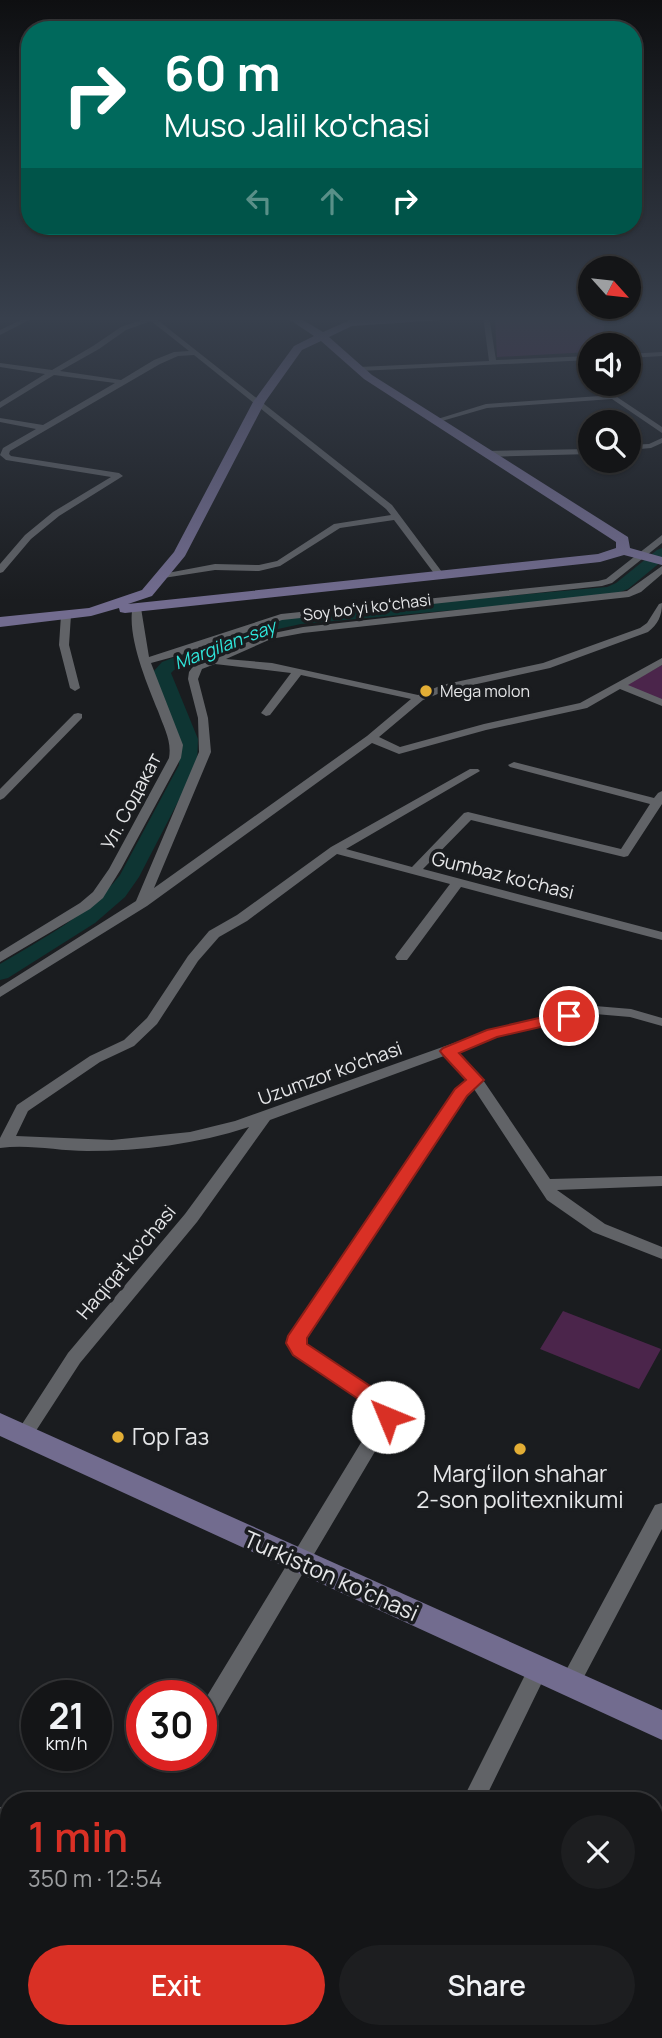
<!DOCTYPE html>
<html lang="en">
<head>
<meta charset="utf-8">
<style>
  :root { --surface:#141517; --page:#1d1e20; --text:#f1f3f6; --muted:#9d9fa1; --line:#333436; --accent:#d93025 }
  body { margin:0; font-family:Manrope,sans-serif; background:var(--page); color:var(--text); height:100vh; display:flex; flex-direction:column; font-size:26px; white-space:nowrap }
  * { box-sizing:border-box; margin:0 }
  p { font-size:23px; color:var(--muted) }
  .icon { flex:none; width:38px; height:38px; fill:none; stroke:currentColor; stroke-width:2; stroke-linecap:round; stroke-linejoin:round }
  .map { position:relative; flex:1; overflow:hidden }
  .sheet { position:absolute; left:0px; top:1792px; width:663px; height:247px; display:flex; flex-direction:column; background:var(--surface); border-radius:28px 28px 0 0; box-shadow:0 2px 5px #0004,0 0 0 2px var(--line) }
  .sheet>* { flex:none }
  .hud { position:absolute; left:21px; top:21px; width:621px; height:214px; border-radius:28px; box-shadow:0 2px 5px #0004,0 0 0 2px var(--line); background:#00695c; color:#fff; overflow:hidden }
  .needle { width:46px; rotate:117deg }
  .buttons { position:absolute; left:578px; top:256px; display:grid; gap:14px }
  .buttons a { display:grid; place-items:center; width:63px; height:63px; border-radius:50%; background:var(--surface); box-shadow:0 2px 5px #0004,0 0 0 2px var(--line); font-size:35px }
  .speed { position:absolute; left:21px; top:1680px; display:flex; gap:14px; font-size:35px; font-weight:700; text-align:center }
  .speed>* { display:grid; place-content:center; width:91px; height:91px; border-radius:50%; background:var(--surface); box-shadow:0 2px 5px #0004,0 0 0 2px var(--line); line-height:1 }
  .speed small { font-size:18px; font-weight:400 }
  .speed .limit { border:10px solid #d22; background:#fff; color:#111 }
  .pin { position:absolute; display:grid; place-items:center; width:60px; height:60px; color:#fff; margin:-30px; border:4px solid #fff; border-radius:50%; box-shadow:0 2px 7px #0007 }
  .me { position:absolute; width:77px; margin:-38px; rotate:315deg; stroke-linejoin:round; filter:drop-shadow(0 0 5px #0008) }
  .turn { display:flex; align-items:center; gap:24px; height:147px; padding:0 28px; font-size:32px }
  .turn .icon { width:91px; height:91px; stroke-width:2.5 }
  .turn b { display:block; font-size:49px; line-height:60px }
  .lanes { display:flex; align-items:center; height:66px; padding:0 28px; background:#0003; justify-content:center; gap:35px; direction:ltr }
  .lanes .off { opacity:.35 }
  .round { display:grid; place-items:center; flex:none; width:74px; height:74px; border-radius:37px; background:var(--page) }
  .headline { display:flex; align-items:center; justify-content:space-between; height:119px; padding:0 28px }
  h1 { font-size:42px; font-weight:600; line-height:52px; color:var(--accent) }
  .button { display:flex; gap:14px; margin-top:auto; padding:14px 28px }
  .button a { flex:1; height:80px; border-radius:42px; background:var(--accent); color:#fff; font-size:28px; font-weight:600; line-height:80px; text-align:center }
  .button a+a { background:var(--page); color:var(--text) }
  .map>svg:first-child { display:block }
  .green { fill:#4b254b }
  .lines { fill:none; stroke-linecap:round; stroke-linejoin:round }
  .river { fill:#0e3533; fill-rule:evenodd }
  .street { fill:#616367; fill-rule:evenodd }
  .secondary { fill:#726c8f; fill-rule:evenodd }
  .route { fill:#d93025; stroke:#8d1f18; stroke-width:2 }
  .poi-dot { fill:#e3ae35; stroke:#1a1c1f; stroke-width:2.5 }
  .labels { text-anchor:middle; stroke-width:7; stroke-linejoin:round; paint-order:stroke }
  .far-street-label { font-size:16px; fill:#e5e6e8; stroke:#1a1c1f }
  .far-poi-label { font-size:16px; fill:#e5e6e8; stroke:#1a1c1f; text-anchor:start }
  .far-water-label { font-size:18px; font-style:italic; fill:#2fe7dc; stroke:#1a1c1f }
  .street-label { font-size:19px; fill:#e5e6e8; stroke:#1a1c1f }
  .near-poi-label { font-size:23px; fill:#e5e6e8; stroke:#1a1c1f; text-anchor:start }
  .near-street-label { font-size:23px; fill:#e5e6e8; stroke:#1a1c1f }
</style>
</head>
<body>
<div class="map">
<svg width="662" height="2038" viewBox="0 0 662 2038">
  <rect width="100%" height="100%" fill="#1a1c1f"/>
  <path class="green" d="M538 316H606L601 345H590V352L497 357 495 318Z
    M662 665V700L625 685Z
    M563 1311 661 1349 639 1389 540 1349Z"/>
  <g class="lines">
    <path class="river" d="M662 548V561L628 589 610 596 301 624 278 629 174 670 171 673 198 739 197 765 139 877 125 897 95 923 8 978 0 980V964C43 938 88 916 120 875L179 765 180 739 153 672 162 662 267 622 301 614 607 587 616 583 657 550Z"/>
    <path class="street" d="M29 316H37L0 335V330Z
      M146 316 155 318 392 505 442 572V576H436L394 520 340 528 280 566 259 571 215 570 157 579V575L215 564 259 565 277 561 334 524 391 515 386 509 194 355 178 356 160 364 10 451 9 454 11 456 119 473 123 476 59 516 31 539 3 572 0 573V564L25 535 53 512 111 477 6 460 0 455 3 448 36 429 0 422V418L43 425 115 383 54 375 0 408V402L45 374 0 367V363L52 370 93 346 121 327 147 318ZM151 321 189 351 174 352 154 360 121 380 60 371 99 349 126 330Z
      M483 316H489L496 360 590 356V360L359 371 355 369 359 367 489 361Z
      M662 352V356L628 358V354Z
      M614 395 662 427V433L612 399 487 408 435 423 431 421 486 404Z
      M662 438V443L651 448 628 450V445L649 444Z
      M590 449V454L486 457 482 454 486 451Z
      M662 535V543L612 583 602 586 282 620 184 654 151 663 183 745 181 758 121 869 103 898 90 909 0 962V952L80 903 93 892 109 869 169 758C172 741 164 728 158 711 147 684 126 634 133 606L141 608 149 657 281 614 598 581 606 579Z
      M662 566V574L641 592 629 597 303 633 271 639 226 659 272 663 418 695 442 685 543 663 640 628 647 623 659 604 662 603C662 616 658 624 648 632L550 668 445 691 423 700 379 737 400 747 484 724 580 703 662 658V665L628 685 662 699V706L620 689 587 708 486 730 399 754 372 743 147 906 0 997V987L136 901 199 752 198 718 188 679 189 672 194 665 264 635 303 627 627 591ZM215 664 291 673 261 713 266 716 270 715 301 675 411 699 367 736 154 888 211 752 208 718 198 679 202 669Z
      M66 612 71 615 69 645 80 688 75 691 70 688 59 645 61 615Z
      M78 713 82 714V718L4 798 0 800V789L74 714Z
      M514 762 654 798 658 793 662 791V804L628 856 624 857 471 820 423 869 662 932V940L461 887 407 960H397L395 957 397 954 450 884 337 854 247 921 219 937 198 961 157 1024 134 1046 100 1062 28 1111 16 1136 112 1140 190 1132 235 1121 493 1029 595 1006 631 1009 662 1018V1026L630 1017 595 1014 497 1037 456 1051 481 1077 550 1179 662 1176V1186L557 1190 605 1224 662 1247V1259L593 1232 547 1200 474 1089 466 1095 305 1342 396 1406 399 1411 208 1733 201 1736V1706L379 1413 294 1354 287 1343 289 1336 456 1089 467 1080 444 1056 270 1120 197 1222 80 1363 30 1440 24 1442 18 1440 15 1435 68 1353 185 1214 249 1127C197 1144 142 1151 87 1151 58 1151 29 1144 0 1148V1138L17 1105 90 1056 124 1040 147 1018 188 956 209 931 237 915 331 847 470 769H478L480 771 346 849 412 867 464 813 468 812 621 849 650 804 510 767 508 765Z
      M662 1503V1529L577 1690 570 1692 563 1690 560 1683 563 1676 655 1505Z
      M538 1661 545 1663 548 1670 484 1801H462L531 1663Z
      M0 1807 9 1809 8 1830 0 1829Z
      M347 2030H372L369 2038H344Z
      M612 2030H648L651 2038H615Z"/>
    <path class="secondary" d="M284 316H296L323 332 350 320 462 316 457 319 352 326 329 337 372 375 628 537 630 548 662 557V565L624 555 600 562 125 613 120 612 119 608 91 616 0 627V617L89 608 142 590 174 552 253 402 294 346 314 336ZM321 341 364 379 616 542V548L598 554 128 604 152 596 185 556 265 402 302 350Z
      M0 1413 662 1710V1740L0 1436Z"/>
  </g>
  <linearGradient id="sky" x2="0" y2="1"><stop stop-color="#0e0f11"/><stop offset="0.53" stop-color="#38404d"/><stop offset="1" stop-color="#38404d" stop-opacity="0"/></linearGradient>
  <rect width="662" height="601" fill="url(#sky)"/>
  <path class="route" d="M569 1011 577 1016 575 1019 497 1037 459 1053 484 1080 467 1096 307 1338V1344L394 1402 400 1411 395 1423 388 1425 381 1423 379 1413 293 1355 286 1343 288 1336 455 1089 466 1080 443 1055 440 1051 443 1048 487 1030Z"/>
  <g class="poi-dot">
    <circle cx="426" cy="691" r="7"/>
    <circle cx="118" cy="1437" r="7"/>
    <circle cx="520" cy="1449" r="7"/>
  </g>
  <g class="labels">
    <g class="far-street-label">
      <text transform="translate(367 607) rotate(-7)" y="6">Soy boʻyi koʻchasi</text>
    </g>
    <g class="far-poi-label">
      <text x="440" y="697">Mega molon</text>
    </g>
    <g class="far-water-label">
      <text transform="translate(225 645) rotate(-21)" y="6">Margilan-say</text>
    </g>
    <g class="street-label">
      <text transform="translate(131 801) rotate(-62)" y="7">Ул. Содакат</text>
      <text transform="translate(503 875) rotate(14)" y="7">Gumbaz ko'chasi</text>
      <text transform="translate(330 1073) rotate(-20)" y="7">Uzumzor ko'chasi</text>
      <text transform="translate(126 1262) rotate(-50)" y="7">Haqiqat ko'chasi</text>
    </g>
    <g class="near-poi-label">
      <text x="132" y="1445">Гор Газ</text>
      <text x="520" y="1482" text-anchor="middle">Margʻilon shahar<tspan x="520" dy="26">2-son politexnikumi</tspan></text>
    </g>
    <g class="near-street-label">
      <text transform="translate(331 1576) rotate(24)" y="8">Turkiston ko’chasi</text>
    </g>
  </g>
</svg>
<div class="buttons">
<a><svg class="needle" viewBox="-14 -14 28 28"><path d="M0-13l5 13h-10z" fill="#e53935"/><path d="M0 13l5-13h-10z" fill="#9d9fa1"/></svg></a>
<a><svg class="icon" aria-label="sound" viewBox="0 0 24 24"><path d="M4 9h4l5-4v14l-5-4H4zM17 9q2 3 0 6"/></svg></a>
<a><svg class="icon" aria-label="search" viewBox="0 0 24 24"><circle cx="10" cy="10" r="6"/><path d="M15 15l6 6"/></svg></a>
</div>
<div class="speed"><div>21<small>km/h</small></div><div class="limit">30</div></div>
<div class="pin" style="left:569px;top:1016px;background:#d93025"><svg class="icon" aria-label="arrive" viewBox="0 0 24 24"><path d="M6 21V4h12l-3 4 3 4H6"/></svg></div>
<svg class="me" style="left:388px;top:1417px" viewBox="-20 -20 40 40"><circle r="19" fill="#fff"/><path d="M0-13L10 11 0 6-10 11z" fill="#d93025"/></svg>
<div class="hud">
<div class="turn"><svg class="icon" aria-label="right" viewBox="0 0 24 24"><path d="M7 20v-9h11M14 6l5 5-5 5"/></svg><div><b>60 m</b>Muso Jalil ko'chasi</div></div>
<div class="lanes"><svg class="icon off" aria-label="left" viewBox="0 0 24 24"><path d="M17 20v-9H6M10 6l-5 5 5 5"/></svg><svg class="icon off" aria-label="ahead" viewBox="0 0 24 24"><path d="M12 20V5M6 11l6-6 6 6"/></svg><svg class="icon" aria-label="right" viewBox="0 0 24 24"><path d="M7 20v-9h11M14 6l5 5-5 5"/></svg></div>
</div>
<section class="sheet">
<div class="headline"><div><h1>1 min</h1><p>350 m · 12:54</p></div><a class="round"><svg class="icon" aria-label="close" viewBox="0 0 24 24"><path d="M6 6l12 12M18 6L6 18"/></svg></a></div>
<div class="button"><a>Exit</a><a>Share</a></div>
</section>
</div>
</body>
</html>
